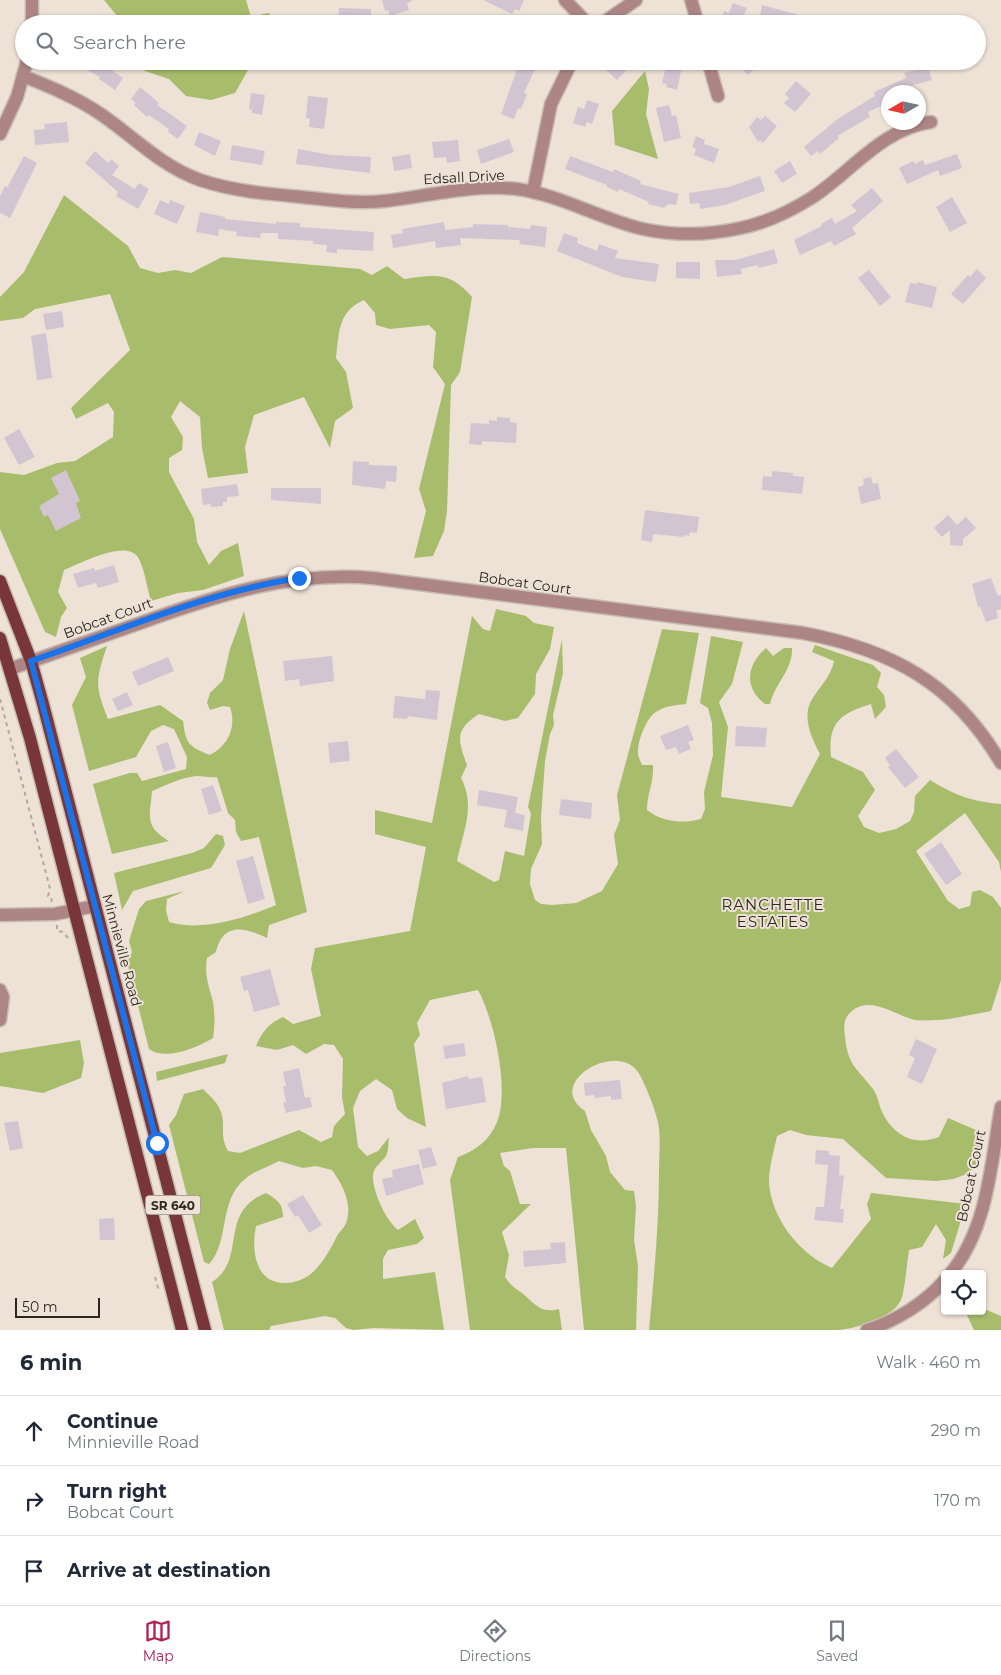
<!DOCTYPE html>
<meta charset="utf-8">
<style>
:root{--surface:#fff;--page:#f6f6f7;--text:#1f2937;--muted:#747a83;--line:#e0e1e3;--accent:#b12050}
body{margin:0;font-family:Montserrat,sans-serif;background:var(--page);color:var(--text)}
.controls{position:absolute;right:15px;bottom:15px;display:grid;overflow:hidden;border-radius:5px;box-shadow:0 1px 4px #0004}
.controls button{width:45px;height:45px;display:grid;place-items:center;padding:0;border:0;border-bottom:1px solid var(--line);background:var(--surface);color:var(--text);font:25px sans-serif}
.compass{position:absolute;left:881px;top:85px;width:45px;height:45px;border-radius:50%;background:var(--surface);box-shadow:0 1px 4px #0004;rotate:261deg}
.scale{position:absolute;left:15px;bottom:12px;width:85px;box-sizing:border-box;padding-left:5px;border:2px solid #2b2722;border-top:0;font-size:14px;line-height:18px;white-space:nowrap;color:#2b2722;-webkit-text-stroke:4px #eee1d6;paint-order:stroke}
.stop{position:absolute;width:15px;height:15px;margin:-11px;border:4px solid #1a73e8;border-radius:50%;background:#fff}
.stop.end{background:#1a73e8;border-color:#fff;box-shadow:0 1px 5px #0008}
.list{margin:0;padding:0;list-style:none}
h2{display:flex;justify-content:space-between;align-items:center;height:65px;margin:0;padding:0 20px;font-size:21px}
h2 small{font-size:16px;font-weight:400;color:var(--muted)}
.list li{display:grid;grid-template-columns:32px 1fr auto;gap:15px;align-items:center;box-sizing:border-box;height:70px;padding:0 20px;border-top:1px solid var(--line)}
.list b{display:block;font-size:19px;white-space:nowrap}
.list p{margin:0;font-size:16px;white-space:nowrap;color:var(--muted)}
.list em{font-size:16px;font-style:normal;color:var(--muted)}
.icon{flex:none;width:28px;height:28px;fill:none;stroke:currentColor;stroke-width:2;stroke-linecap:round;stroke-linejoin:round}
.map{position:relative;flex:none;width:1001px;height:1330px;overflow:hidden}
.search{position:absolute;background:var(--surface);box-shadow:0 1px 4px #0004;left:15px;right:15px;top:15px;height:55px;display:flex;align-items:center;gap:12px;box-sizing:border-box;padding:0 18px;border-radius:28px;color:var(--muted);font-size:19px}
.sheet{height:275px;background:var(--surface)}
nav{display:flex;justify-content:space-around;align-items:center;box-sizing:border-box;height:70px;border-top:1px solid var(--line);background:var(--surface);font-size:14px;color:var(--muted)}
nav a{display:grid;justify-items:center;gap:2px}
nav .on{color:var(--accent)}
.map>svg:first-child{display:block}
.forest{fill:#a7bd6b}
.building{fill:#d2c5d1}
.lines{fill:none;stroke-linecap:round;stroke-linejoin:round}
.minor-casing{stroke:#c7bcb2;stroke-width:15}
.major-casing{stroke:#c7bcb2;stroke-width:15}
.path{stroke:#b3a9a0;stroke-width:2;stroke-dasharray:4 4;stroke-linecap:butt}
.minor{stroke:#ad8585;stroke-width:12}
.major{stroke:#79363a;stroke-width:12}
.route{stroke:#1a73e8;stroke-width:6}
.labels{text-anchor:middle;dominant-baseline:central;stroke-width:4;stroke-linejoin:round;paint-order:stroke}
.shield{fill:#eee1d6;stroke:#665f58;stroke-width:1}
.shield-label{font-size:12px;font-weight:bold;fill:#2b2722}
.street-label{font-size:14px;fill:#2b2722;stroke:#eee1d6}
.neighbourhood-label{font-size:15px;letter-spacing:1px;fill:#2b2722;stroke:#eee1d6}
</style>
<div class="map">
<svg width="1001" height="1330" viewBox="0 0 1001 1330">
<rect width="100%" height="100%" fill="#eee1d6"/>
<g class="forest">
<path d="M104 0H246L251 17 268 13 282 24H116L117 16Z"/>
<path d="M135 61H253L235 93 211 100 186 96 169 79 145 71Z"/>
<path d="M645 71 649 89 646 114 658 159 615 145 612 111Z"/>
<path d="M64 195 128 246 140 268 158 273 175 270 191 273 222 257 360 269 372 275 387 266 404 279C436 275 449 271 472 297L460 372 451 385 447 511 444 531 433 556 414 558 426 511 419 489 445 384 433 367 436 332 429 325 390 329 376 325 375 313 364 300C338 311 339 333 336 358L346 372 353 408 335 421 330 448 304 397 254 415 245 447 248 473 208 478 202 448 200 417 180 401 171 417 183 437 182 450 169 458V472L194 519 197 542 209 565 221 551 238 543 244 576 203 590 178 593 151 601C147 588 145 571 139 559 128 537 80 564 64 570L58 592 67 608 61 617 56 637 45 632 0 529V472L24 475 57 463 75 461 113 437 114 412 108 403 76 419 71 408 130 350 110 294 35 309 23 318 0 321V297L24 272Z"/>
<path d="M496 609 526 616 534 623 554 627 550 649 536 674 535 694 518 718 505 721 479 714C454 730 458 740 467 765L461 778C476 806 463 832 457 861L494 882 499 880 505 851 524 856 531 814 528 807 562 639 563 673 553 715 554 725 550 734 545 761 541 818 542 844 531 869 530 884 535 900 541 904 552 905 576 903 602 891 618 864 614 835 620 820 617 795 662 629 699 633 686 704C675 705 665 706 656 712 646 718 637 742 638 754 638 757 641 762 642 765H653C654 783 647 793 647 810 662 822 682 824 701 819L705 809 704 792 713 755 712 723 708 708 700 703 711 636 743 642 732 684 719 702 728 727 721 797 792 807 820 754C812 739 802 718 811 701 819 687 831 677 834 661L812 652 815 645 873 665 881 673 877 687 884 695 886 707 875 719 871 704C839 714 828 723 831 757L863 772 875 790 858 816 864 827 879 833 896 829 910 821 914 812 915 796 930 780C954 795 973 802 1001 804V872L999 862 965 813 916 851 948 901 959 909 970 906 972 892 980 890 993 897 1001 908V980L991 1011C973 1014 955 1019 938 1020 931 1020 922 1021 915 1020 894 1015 867 992 848 1015 843 1021 844 1030 845 1037 848 1066 857 1068 873 1089 878 1096 879 1106 883 1114 895 1137 915 1146 939 1137L948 1118 983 1133 977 1164 967 1174 953 1179 936 1181 886 1178 843 1139 806 1135 790 1130 777 1136C774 1150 769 1167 769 1182 771 1218 799 1254 832 1268L871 1219 867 1204 871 1193 966 1204 951 1253 943 1259 946 1240 936 1224 922 1247 909 1250C907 1262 905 1290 901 1300 894 1317 857 1328 840 1330H649C654 1277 659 1224 659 1171 659 1155 661 1137 658 1122 655 1109 645 1083 638 1072 617 1040 543 1083 585 1111L591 1130 606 1156 610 1172 625 1190 634 1191 636 1206 634 1240 638 1266 636 1330H584L566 1148H533L500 1153 504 1166 510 1171 520 1204H531L502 1232 509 1255 505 1277C510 1285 515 1288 522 1293 535 1304 541 1314 559 1309L562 1330H470L450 1180 458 1157C475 1151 490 1140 497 1122 510 1090 494 1019 478 990L430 1000 417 1023 420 1035 414 1044 426 1127 407 1118 397 1109 392 1090 376 1079 360 1091 353 1108 358 1147 367 1156 378 1151 389 1137C388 1143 389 1151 386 1156 382 1162 374 1166 373 1175 372 1191 386 1220 398 1230L415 1219 424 1238 417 1244 388 1250 383 1259V1279L435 1272 444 1330 373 1328 353 1330 346 1328 335 1318 325 1316 271 1326 269 1330H224L212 1282C248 1259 217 1212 266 1193 278 1200 283 1204 283 1217L256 1226C251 1250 255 1284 286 1283 293 1283 302 1280 308 1276 321 1267 330 1250 337 1236 340 1231 346 1226 347 1220 352 1202 342 1184 332 1170L316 1166 303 1168 279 1161C268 1167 254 1171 245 1179 218 1201 230 1242 209 1264L204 1262 169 1125 176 1115 184 1094 203 1089C210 1096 218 1103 221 1112 226 1128 219 1134 228 1151L240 1153 299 1130 321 1142 332 1137 334 1126 345 1114 342 1097 343 1059 334 1045 324 1044 306 1054 293 1045 277 1050 256 1046C262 1032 269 1023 283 1017L293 1024 321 1016 311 969 315 948 410 931 426 847 375 834V810L432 823 472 616 483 629 490 631Z"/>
<path d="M244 611 307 912 269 925 267 938C244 927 223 922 216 952L207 958C204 975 209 986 213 1002 215 1014 215 1026 213 1038 196 1048 166 1061 149 1049L127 962 132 952 129 941 139 909 146 901 185 891 167 899 166 910 169 922C202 932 245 918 276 905L259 837 241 841 236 832 235 820 228 813 217 777C210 778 204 776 197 776 182 777 166 785 152 791 150 817 144 826 169 841L112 854 93 784 130 773H137L142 781 186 769 187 757 174 729 163 725 151 731 136 757 89 771 72 705 86 677 80 658 107 646C95 682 95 685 108 719L160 705 183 721C186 744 188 746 210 755 228 746 237 727 230 707L223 706 210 710 207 703 210 693 223 680 230 649Z"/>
<path d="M766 648 773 656 784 648H792C793 670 775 683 770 704H765C743 687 747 665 766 648Z"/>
<path d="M216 834 223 836 225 845 211 868 133 891 122 910 114 873 192 853 204 848Z"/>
<path d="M80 1040 84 1063 81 1078 43 1093 0 1086V1053Z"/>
<path d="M228 1054 225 1063 157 1081 156 1072Z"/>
<path d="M982 1308 1001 1316V1330H974L965 1311H982Z"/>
</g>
<g class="building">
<path d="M382 0H411L412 1 407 3 409 10 390 16 388 10 385 11Z"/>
<path d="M483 0H524L519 11 515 9 512 14Z"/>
<path d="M733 3 747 8 740 24H719L724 11 729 13Z"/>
<path d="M762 5 817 20V24L759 22Z"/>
<path d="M339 8 371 9V23H338Z"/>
<path d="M70 61H99L123 78 115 90 99 79 100 77Z"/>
<path d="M520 61H534L531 67 535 69 524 93 527 94 521 109 518 108 514 119 501 114Z"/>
<path d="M615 61H635L617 80 606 70Z"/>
<path d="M736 61H764L748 75Z"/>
<path d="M667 63 682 67 677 90 666 87 667 84 662 83Z"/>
<path d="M928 67 932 80 888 92V103L868 112 870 117 837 136 839 138 820 154 818 151 811 156 804 147 839 118 875 96 874 92 906 78 904 73Z"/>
<path d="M796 81 811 94 795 112 784 103 789 98 785 94Z"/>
<path d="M140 87 159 103 157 105 187 126 178 139 168 132 169 129 149 115 147 117 134 105 136 103 131 99Z"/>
<path d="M251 93 265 95 262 115 252 113V110L249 109Z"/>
<path d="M308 96 328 98 324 129 309 127 310 119 306 118Z"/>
<path d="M587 100 599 104 592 124 587 122 585 127 573 123 578 107 584 109Z"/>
<path d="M669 105 672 116 676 115 681 138 664 142 656 108Z"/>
<path d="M765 116 777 126 763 143 760 140 758 142 749 127 757 117 761 120Z"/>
<path d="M67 122 69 142 35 145 34 130 45 129 44 124Z"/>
<path d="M199 132 221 141 215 156 194 145Z"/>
<path d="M696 136 705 140 704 144 719 149 714 163 694 155 696 149 692 147Z"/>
<path d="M509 139 514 152 481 164 477 150Z"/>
<path d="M458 140 460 161 447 163 446 157 434 158 432 142Z"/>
<path d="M232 145 265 151 262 165 230 160Z"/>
<path d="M298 149 331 155 371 157 370 173 296 164Z"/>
<path d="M95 151 108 163 111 159 119 166 112 175 135 189 139 183 149 189 138 209 116 196 118 192 85 163Z"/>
<path d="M410 154 412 168 394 171 392 157Z"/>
<path d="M957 154 962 168 940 176 938 170 907 184 899 168 913 161 915 164 923 160 925 165Z"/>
<path d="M24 156 37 163 10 218 0 213V196L5 186 7 188Z"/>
<path d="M570 156 613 172 614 169 641 181 640 184 679 194 676 205 668 204 664 208 648 204 649 202 619 189 618 192 607 187V185L565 169Z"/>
<path d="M790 161 797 174 782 183 774 171Z"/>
<path d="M760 176 765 191 725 205 700 209 699 203 690 204 689 193 729 187Z"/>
<path d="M872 188 883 201 852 228 856 234 834 246 831 241 800 255 794 240 822 226 821 224 832 218 835 224 857 211 851 205Z"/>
<path d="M952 197 967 223 950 232 936 207Z"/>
<path d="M160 200 169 204 170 200 185 206 177 224 154 214Z"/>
<path d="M200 212 225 217V219L276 224V222L300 223V227L374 232 373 251 337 249V253L326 252 327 245 313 244V241L278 239V233H261L260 238 236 236 237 232 219 229 218 236 196 232Z"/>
<path d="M444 222 445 230 473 227V224L508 225V227L530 229 531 225 547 227 545 247 519 244 520 240 460 238 461 245 436 248 435 241 393 248 391 235 403 233 402 229Z"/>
<path d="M564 233 578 238 577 243 597 251 599 244 618 251 615 258 659 264 656 282 622 277 557 251Z"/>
<path d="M774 249 778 263 758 268V265L741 269 742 274 717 277 715 260H735Z"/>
<path d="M676 262H700V279L676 278Z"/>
<path d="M977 269 986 278 963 304 951 294 968 275 970 277Z"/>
<path d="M869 270 891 297 880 306 858 278Z"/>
<path d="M917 282 937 287 932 308 905 302 910 283 917 284Z"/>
<path d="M62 311 64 327 46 330 43 314Z"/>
<path d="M46 333 52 378 37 380 31 336Z"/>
<path d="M497 417 510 418V422L517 423 516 443 482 441V445L469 444 471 423 489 424V420L497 421Z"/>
<path d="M19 429 35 457 19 465 4 438Z"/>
<path d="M353 461 369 462V465L397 466 396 482 386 481 385 489 352 485Z"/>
<path d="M66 470 80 501 76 503 81 518 56 531 48 515 44 517 39 506 59 494 51 478Z"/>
<path d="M772 471 793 473V476L804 477 802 494 762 490 763 476 772 477Z"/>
<path d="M871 477 873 484 878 483 881 499 861 504 858 487 864 485 863 479Z"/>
<path d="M237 484 239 496 227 497V502H223V506L211 507 210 504 203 505 201 489Z"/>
<path d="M271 488H321V504L271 500Z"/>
<path d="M645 510 699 517 697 533 690 532 689 536 684 535V537L653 534 652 542 641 540Z"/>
<path d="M948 515 957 525 966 517 976 528 963 539V546L950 545V530L942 537 934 528Z"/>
<path d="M114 565 119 582 98 588 96 583 78 588 73 574 94 568 95 571Z"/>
<path d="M991 578 998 596 1001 595V609L996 611 998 618 986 622 980 606 978 607 972 584Z"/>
<path d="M332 656 334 681 300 686 299 679 285 681 283 661Z"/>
<path d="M168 657 174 671 138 686 132 672Z"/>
<path d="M426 690 440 691 437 720 408 716 407 719 393 718 395 696 425 699Z"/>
<path d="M127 692 133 705 118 711 112 699Z"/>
<path d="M688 725 694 740 688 742 691 749 679 754 676 747 666 750 660 736Z"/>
<path d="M736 726 767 728 765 747 735 746Z"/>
<path d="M348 741 350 761 330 763 328 743Z"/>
<path d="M168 742 176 768 164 772 156 746Z"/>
<path d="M896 749 919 777 905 788 888 767 890 765 885 758Z"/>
<path d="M213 785 222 811 209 815 201 789Z"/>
<path d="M479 790 518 797 515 813 525 815 523 831 504 827 507 810 477 805Z"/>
<path d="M561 799 592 803 591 819 559 815Z"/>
<path d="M941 842 962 874 946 885 924 854Z"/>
<path d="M253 856 265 899 248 904 236 861Z"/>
<path d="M270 969 280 1005 254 1012 248 990 244 991 240 977Z"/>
<path d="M916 1039 937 1049 922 1084 907 1077 915 1058 909 1055Z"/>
<path d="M464 1043 466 1056 445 1059 443 1046Z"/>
<path d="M299 1068 305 1098 310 1097 312 1107 286 1113 283 1103 286 1102 283 1086H286L283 1072Z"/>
<path d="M468 1076 469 1079 482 1077 486 1102 446 1109 442 1083Z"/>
<path d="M620 1080 622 1099 611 1100V1096L595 1098 594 1095 585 1096 584 1083Z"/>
<path d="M18 1121 23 1148 10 1151 4 1123Z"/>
<path d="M431 1147 437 1165 423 1169 418 1150Z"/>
<path d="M816 1150 829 1151V1155L840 1156 839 1175 844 1176 840 1209H844L843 1223 814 1220 816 1207H824L828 1165 815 1164Z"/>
<path d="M419 1164 424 1184 386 1196 382 1179 393 1177 392 1170Z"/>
<path d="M303 1195 322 1225 309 1233 298 1215 295 1217 287 1204Z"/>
<path d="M114 1218 115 1240H100L99 1219Z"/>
<path d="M565 1242 566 1263 524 1267 523 1251 551 1249 550 1243Z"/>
</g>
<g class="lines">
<g class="minor-casing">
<g id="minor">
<path d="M565 0 588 24"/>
<path d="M691 0 698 24"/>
<path d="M32 24V0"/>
<path d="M601 24 636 0"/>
<path d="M708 61 718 96"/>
<path d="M23 76C51 87 77 98 102 115 135 138 161 166 200 180 233 191 267 194 302 197 329 200 357 204 385 201 429 196 472 184 517 189 561 195 600 219 643 229 675 236 709 235 741 228 765 223 791 211 813 197 852 171 882 129 931 122"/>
<path d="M0 134 17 97 27 61"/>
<path d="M533 192 551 104 572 61"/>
<path d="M10 669C54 653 98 638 143 622 218 595 291 571 372 578L803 633C892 650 954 683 1001 763"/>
<path d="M0 915 55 914 95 906"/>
<path d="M0 990 3 997 0 1020"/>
<path d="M950 1274C988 1229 991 1163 1001 1107"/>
<path d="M867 1330C896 1321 925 1303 945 1280"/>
</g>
</g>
<g class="major-casing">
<g id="major">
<path d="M0 581 31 661 43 704 205 1330"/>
<path d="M0 638 30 738 182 1330"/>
</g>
</g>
<g class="path">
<path d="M0 699 47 877 50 889 48 896 51 897 52 903"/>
<path d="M57 925V931L63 932 68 938"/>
<path d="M155 1277 159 1291"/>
</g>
<use href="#minor" class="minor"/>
<use href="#major" class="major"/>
</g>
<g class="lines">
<path class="route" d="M157 1143 31 661C119 631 207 592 299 578"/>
</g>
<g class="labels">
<rect class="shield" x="145.5" y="1195.5" width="55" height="19" rx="4"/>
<g class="shield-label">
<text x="173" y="1205">SR 640</text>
</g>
<g class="street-label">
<text transform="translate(464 177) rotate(-3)">Edsall Drive</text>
<text transform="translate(525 583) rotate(8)">Bobcat Court</text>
<text transform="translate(108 618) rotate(-20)">Bobcat Court</text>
<text transform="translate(122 950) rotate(75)">Minnieville Road</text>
<text transform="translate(971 1176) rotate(-78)">Bobcat Court</text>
</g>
<g class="neighbourhood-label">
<text x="773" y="904">RANCHETTE<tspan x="773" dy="17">ESTATES</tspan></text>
</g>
</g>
</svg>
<div class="controls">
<button><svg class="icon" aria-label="locate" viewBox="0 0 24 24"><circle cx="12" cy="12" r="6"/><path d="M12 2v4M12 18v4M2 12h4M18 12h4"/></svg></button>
</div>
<svg class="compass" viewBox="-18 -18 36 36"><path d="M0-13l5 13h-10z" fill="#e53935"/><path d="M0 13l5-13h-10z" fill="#747a83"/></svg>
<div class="scale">50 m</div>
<div class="stop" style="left:157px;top:1143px"></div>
<div class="stop end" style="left:299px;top:578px"></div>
<div class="search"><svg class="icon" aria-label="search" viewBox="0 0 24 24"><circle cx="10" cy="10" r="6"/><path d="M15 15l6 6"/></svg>Search here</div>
</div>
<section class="sheet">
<h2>6 min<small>Walk · 460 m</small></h2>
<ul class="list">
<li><svg class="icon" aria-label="ahead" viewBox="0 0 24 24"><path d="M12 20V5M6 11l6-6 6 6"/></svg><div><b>Continue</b><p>Minnieville Road</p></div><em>290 m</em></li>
<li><svg class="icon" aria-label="right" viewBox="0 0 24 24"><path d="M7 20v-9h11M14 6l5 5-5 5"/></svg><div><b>Turn right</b><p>Bobcat Court</p></div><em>170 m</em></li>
<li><svg class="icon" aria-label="arrive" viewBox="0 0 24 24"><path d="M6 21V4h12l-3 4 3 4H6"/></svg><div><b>Arrive at destination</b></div></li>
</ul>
</section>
<nav>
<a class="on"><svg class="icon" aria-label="map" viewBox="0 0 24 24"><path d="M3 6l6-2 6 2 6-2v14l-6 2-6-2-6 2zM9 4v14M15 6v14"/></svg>Map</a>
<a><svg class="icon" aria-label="directions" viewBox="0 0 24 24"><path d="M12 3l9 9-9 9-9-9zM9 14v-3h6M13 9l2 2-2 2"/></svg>Directions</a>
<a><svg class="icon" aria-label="saved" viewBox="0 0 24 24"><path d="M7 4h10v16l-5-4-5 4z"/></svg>Saved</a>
</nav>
